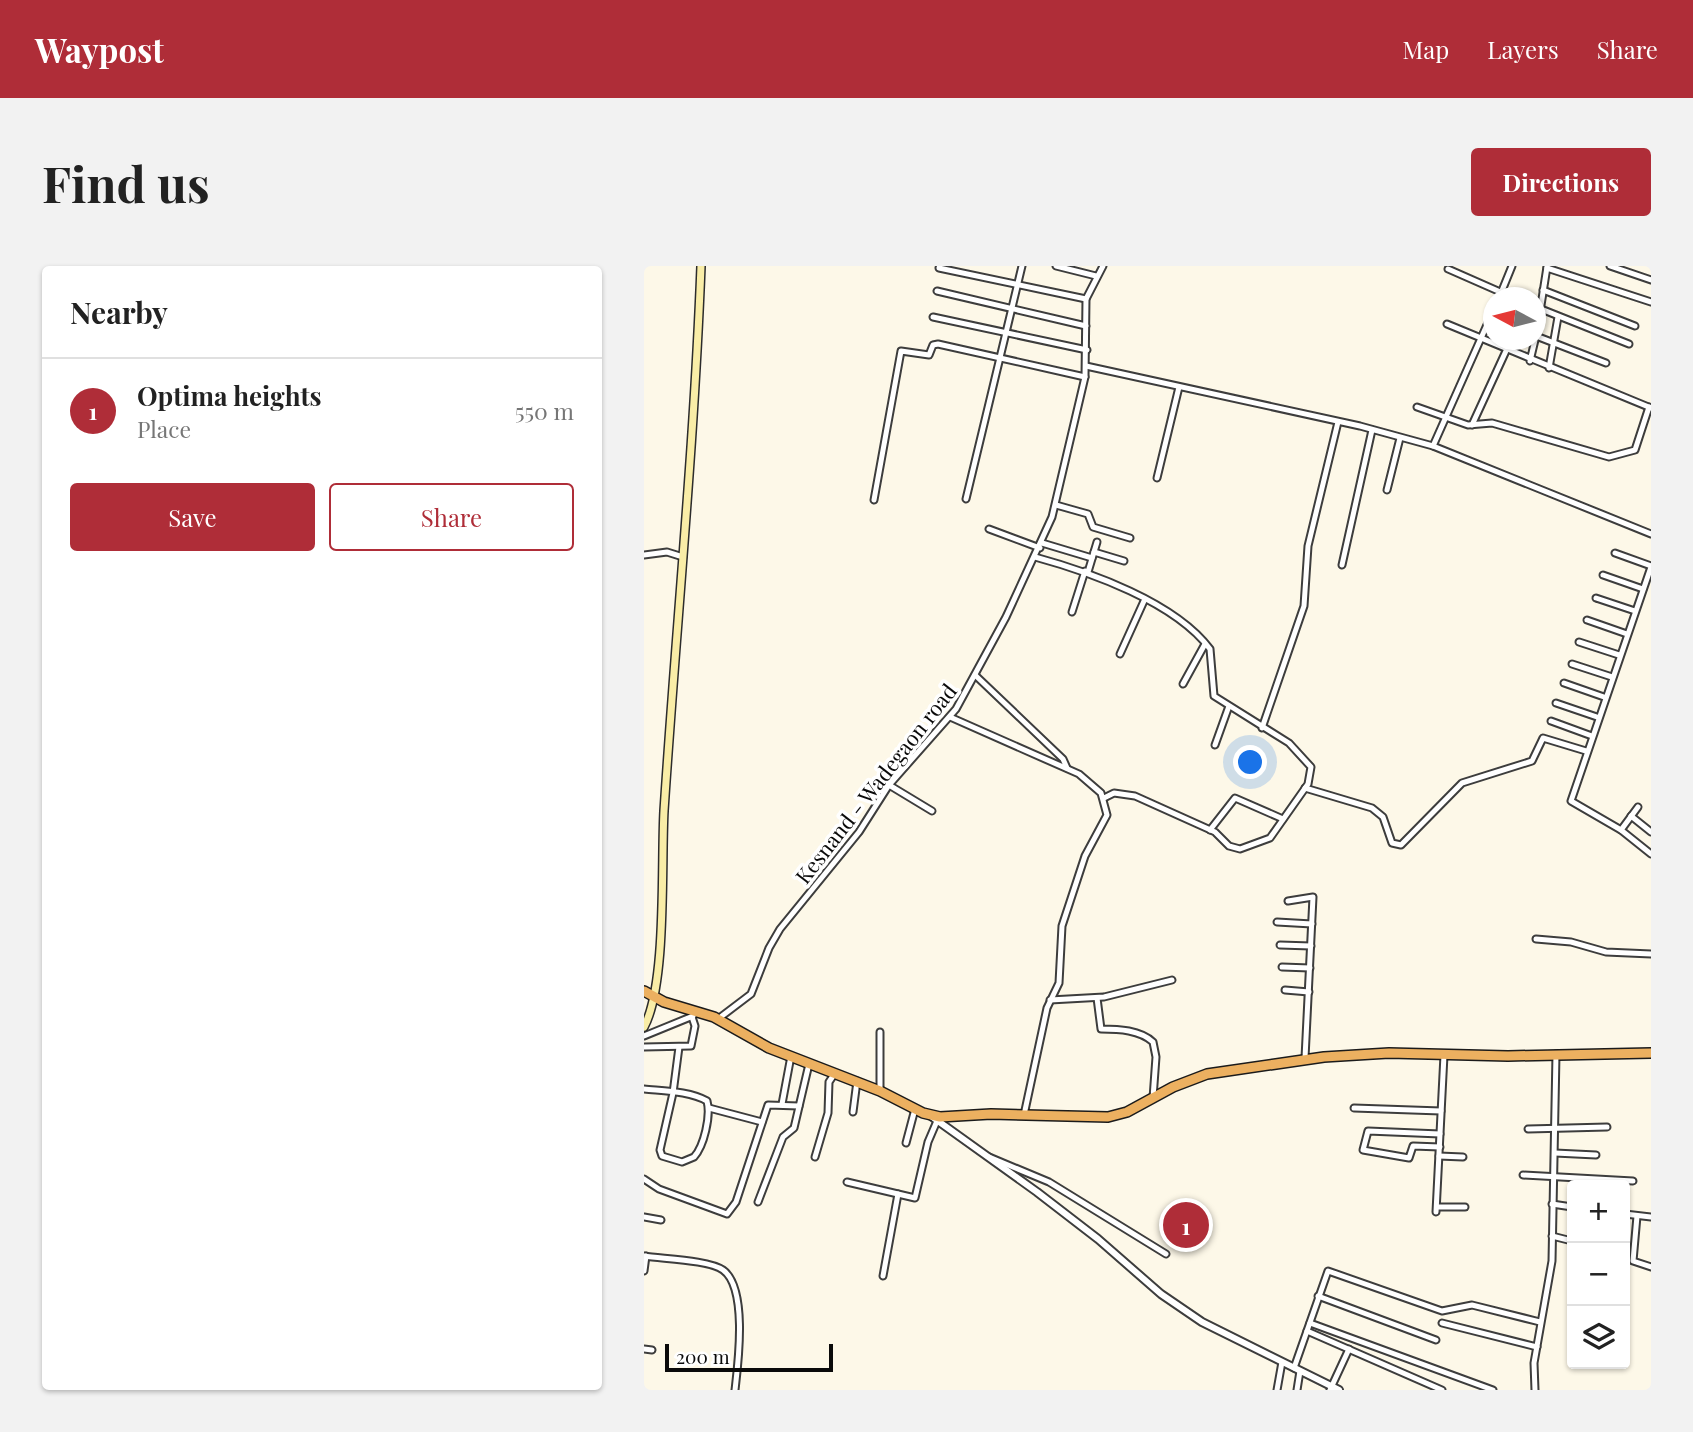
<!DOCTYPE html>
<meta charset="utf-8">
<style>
:root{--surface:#fff;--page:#f2f2f2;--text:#222;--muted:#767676;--line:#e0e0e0;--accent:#af2d38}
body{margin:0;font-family:"Playfair Display",serif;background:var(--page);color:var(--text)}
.controls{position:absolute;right:21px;bottom:21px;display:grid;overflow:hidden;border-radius:7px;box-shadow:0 2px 5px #0004}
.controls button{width:63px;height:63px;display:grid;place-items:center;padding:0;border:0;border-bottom:2px solid var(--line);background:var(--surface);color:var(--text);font:35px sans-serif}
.compass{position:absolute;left:839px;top:21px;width:63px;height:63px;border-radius:50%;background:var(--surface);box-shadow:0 2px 5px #0004;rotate:277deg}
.scale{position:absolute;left:21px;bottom:18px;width:168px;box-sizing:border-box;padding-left:7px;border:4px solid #0a0a0a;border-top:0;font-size:19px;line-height:24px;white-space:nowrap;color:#0a0a0a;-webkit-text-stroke:5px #fff;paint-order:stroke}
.you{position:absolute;left:607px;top:497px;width:24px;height:24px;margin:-18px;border:5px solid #fff;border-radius:50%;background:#1a73e8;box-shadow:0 0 0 10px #1a73e833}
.badge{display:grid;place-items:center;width:46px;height:46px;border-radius:50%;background:var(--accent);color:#fff;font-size:23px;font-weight:700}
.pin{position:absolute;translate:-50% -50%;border:4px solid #fff;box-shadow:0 2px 7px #0006}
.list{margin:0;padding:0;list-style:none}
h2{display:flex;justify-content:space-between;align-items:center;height:91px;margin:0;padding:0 28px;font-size:30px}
h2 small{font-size:23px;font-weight:400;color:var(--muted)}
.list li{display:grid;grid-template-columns:46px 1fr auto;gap:21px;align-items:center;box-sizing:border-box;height:105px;padding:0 28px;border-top:2px solid var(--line)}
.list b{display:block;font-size:26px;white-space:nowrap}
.list p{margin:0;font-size:23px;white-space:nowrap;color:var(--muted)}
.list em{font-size:23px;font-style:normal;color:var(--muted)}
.actions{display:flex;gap:14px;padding:21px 28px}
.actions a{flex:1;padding:16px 0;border:2px solid var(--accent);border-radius:7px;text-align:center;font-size:24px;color:var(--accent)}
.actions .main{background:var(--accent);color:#fff}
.icon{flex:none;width:38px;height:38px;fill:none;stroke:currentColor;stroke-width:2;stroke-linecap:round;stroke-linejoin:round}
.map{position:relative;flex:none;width:1007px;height:1124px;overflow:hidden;border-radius:7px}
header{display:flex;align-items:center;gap:42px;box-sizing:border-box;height:98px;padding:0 35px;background:var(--accent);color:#fff}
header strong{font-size:33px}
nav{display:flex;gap:38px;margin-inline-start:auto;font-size:24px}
.intro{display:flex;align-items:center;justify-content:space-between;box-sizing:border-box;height:168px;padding:0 42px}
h1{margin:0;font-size:49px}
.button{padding:18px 32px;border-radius:7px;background:var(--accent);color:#fff;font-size:24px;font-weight:700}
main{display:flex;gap:42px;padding:0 42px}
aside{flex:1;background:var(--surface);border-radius:7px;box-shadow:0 2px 5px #0004}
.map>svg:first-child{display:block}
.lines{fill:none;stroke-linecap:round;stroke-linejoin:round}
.minor-casing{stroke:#3d3d3d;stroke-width:9}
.tertiary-casing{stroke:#3d3d3d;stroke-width:10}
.secondary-casing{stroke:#2c2c2c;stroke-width:10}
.trunk-casing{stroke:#1b1b1b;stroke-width:12}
.minor{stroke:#fff;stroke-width:5}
.tertiary{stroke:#fff;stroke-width:6}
.secondary{stroke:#f9eda7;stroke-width:7}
.trunk{stroke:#ecb060;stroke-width:9}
.labels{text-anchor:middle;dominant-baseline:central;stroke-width:7;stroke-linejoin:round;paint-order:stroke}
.street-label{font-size:21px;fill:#0a0a0a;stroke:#fff}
</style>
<header>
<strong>Waypost</strong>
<nav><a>Map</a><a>Layers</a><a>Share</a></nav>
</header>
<div class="intro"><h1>Find us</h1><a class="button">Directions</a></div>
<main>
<aside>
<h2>Nearby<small></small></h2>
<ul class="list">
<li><span class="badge">1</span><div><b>Optima heights</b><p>Place</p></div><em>550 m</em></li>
</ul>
<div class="actions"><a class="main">Save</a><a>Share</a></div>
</aside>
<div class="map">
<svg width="1007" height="1124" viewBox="0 0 1007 1124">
<rect width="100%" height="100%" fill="#fdf8e8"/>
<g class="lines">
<g class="minor-casing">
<g id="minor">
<path d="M412 0 452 10"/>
<path d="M966 0 1007 14"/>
<path d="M295 2 442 33"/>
<path d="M903 2 1007 36"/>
<path d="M804 3 870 32"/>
<path d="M899 24 991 60"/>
<path d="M293 25 442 60"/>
<path d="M855 32 868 0"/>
<path d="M892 41 985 78"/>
<path d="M289 51 443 84"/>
<path d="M803 58 1007 142"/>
<path d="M892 70 962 97"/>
<path d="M892 71 903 1"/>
<path d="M886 95 891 74"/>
<path d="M442 100 716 160 789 180 1007 268"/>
<path d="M905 102 914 51"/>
<path d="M773 141 824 159 848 157 965 191 991 184 1005 141"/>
<path d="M828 159 862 85"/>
<path d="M789 180 850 43"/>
<path d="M513 212 535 121"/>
<path d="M743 224 756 172"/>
<path d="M322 233 378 0"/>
<path d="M230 234 257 85 285 89 289 79 294 78 441 111"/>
<path d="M412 239 444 248 449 261 486 272"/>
<path d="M345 263 396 282"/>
<path d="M398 277 448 292"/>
<path d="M450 286 480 295"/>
<path d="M971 287 1007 300"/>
<path d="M0 289 23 286 39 291"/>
<path d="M391 291C446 306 531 336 566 383L570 430 645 477 667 501 664 518 626 572 596 583 585 580 571 566 491 530 470 527 460 532"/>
<path d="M698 299 728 164"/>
<path d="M1007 301 927 535 977 564 1007 588"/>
<path d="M444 306 453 276"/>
<path d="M959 309 999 323"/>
<path d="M952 332 991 345"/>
<path d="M428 346 441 305"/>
<path d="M943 354 983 368"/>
<path d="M935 376 975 389"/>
<path d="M476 388 500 335"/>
<path d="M928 398 968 411"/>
<path d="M331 409 419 493 423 502"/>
<path d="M920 417 960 431"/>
<path d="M539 418 561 378"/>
<path d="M912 437 953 451"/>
<path d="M306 451 435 508 457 527 463 549 441 590 418 660 415 717 403 742 380 849"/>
<path d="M907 455 948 470"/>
<path d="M618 462 660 340 664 280 694 156"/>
<path d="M571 479 585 440"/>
<path d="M245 519 288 545"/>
<path d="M661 522 728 542 739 551 748 577 757 579 818 517 888 495 899 472 942 485"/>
<path d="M987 550 1007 566"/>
<path d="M566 564 591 532 639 553"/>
<path d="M977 564 994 541"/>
<path d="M644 635 669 631 661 792"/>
<path d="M633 656 668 658"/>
<path d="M892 673 927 676 962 686 1007 688"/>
<path d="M636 679 667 680"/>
<path d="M638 701 666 702"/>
<path d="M641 724 665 726"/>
<path d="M453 732 457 763C475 763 496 764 509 776L512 791 509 832"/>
<path d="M406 734 460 731 528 714"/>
<path d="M74 753 107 728 125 682 136 663 215 566 245 519 312 443 362 351 408 251 441 111 442 33 459 0"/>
<path d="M236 766V825"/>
<path d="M0 770 49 750"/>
<path d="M0 781 47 780 51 760 48 751"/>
<path d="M0 823C20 825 46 825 63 835 67 850 60 880 50 891L38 896 18 890 16 884 29 827 35 781"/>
<path d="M138 838 147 790"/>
<path d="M65 842 118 856"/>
<path d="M710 842 797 845"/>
<path d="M209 846 213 815"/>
<path d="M884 863 963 861"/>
<path d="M262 877 271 843"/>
<path d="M796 881 769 880 765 892 719 884 724 865 796 868"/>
<path d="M911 887 952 889"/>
<path d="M795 890 819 891"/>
<path d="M171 891 184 847 185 816 191 807"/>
<path d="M345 891 405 916 522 988"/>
<path d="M879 909 989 915"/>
<path d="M0 913 15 923 83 948 92 936 124 839 155 840"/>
<path d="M203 916 271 932 284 876 293 855"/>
<path d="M114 936 139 871 150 862 165 798"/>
<path d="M908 938 928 941"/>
<path d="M793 941H821"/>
<path d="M792 946 800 789"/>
<path d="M981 948 1007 951"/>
<path d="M993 950 989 995 1007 1001"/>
<path d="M0 951 17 954"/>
<path d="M908 970 928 975"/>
<path d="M0 990C19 993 65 994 79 1004 104 1022 94 1098 91 1124"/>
<path d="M0 1005 2 990"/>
<path d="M239 1010 254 928"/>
<path d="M674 1030 792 1074"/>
<path d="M666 1057 849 1124"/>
<path d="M798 1057 893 1081"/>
<path d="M663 1065 798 1124"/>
<path d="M0 1083 8 1084"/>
<path d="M650 1102 684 1005 798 1045 828 1039 896 1056"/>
<path d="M633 1124 638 1096"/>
<path d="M653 1124 656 1105"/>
<path d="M686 1124 705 1083"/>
<path d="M891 1124 890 1097 908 995 912 788"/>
</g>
</g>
<g class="tertiary-casing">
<path id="tertiary" d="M287 850 393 926 454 973 517 1028 558 1056 695 1124"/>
</g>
<g class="secondary-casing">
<path id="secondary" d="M0 761C23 718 17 598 20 545 32 363 50 182 57 0"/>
</g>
<g class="trunk-casing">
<path id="trunk" d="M0 725 20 736 70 751 125 782 236 825 279 847 296 851 347 848 464 851 483 846 529 821 563 808 680 791 745 787 864 790 1007 787"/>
</g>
<use href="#minor" class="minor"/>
<use href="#tertiary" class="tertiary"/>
<use href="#secondary" class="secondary"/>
<use href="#trunk" class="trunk"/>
</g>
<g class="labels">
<g class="street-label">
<text transform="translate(231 517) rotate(-52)">Kesnand - Wadegaon road</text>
</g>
</g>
</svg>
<div class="controls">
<button>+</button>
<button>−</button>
<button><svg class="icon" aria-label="layers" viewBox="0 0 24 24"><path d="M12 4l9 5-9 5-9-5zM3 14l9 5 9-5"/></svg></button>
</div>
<svg class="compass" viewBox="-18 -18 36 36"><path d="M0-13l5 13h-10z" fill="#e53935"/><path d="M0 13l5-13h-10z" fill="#767676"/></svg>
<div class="scale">200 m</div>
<div class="you"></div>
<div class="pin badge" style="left:542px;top:959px">1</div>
</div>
</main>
